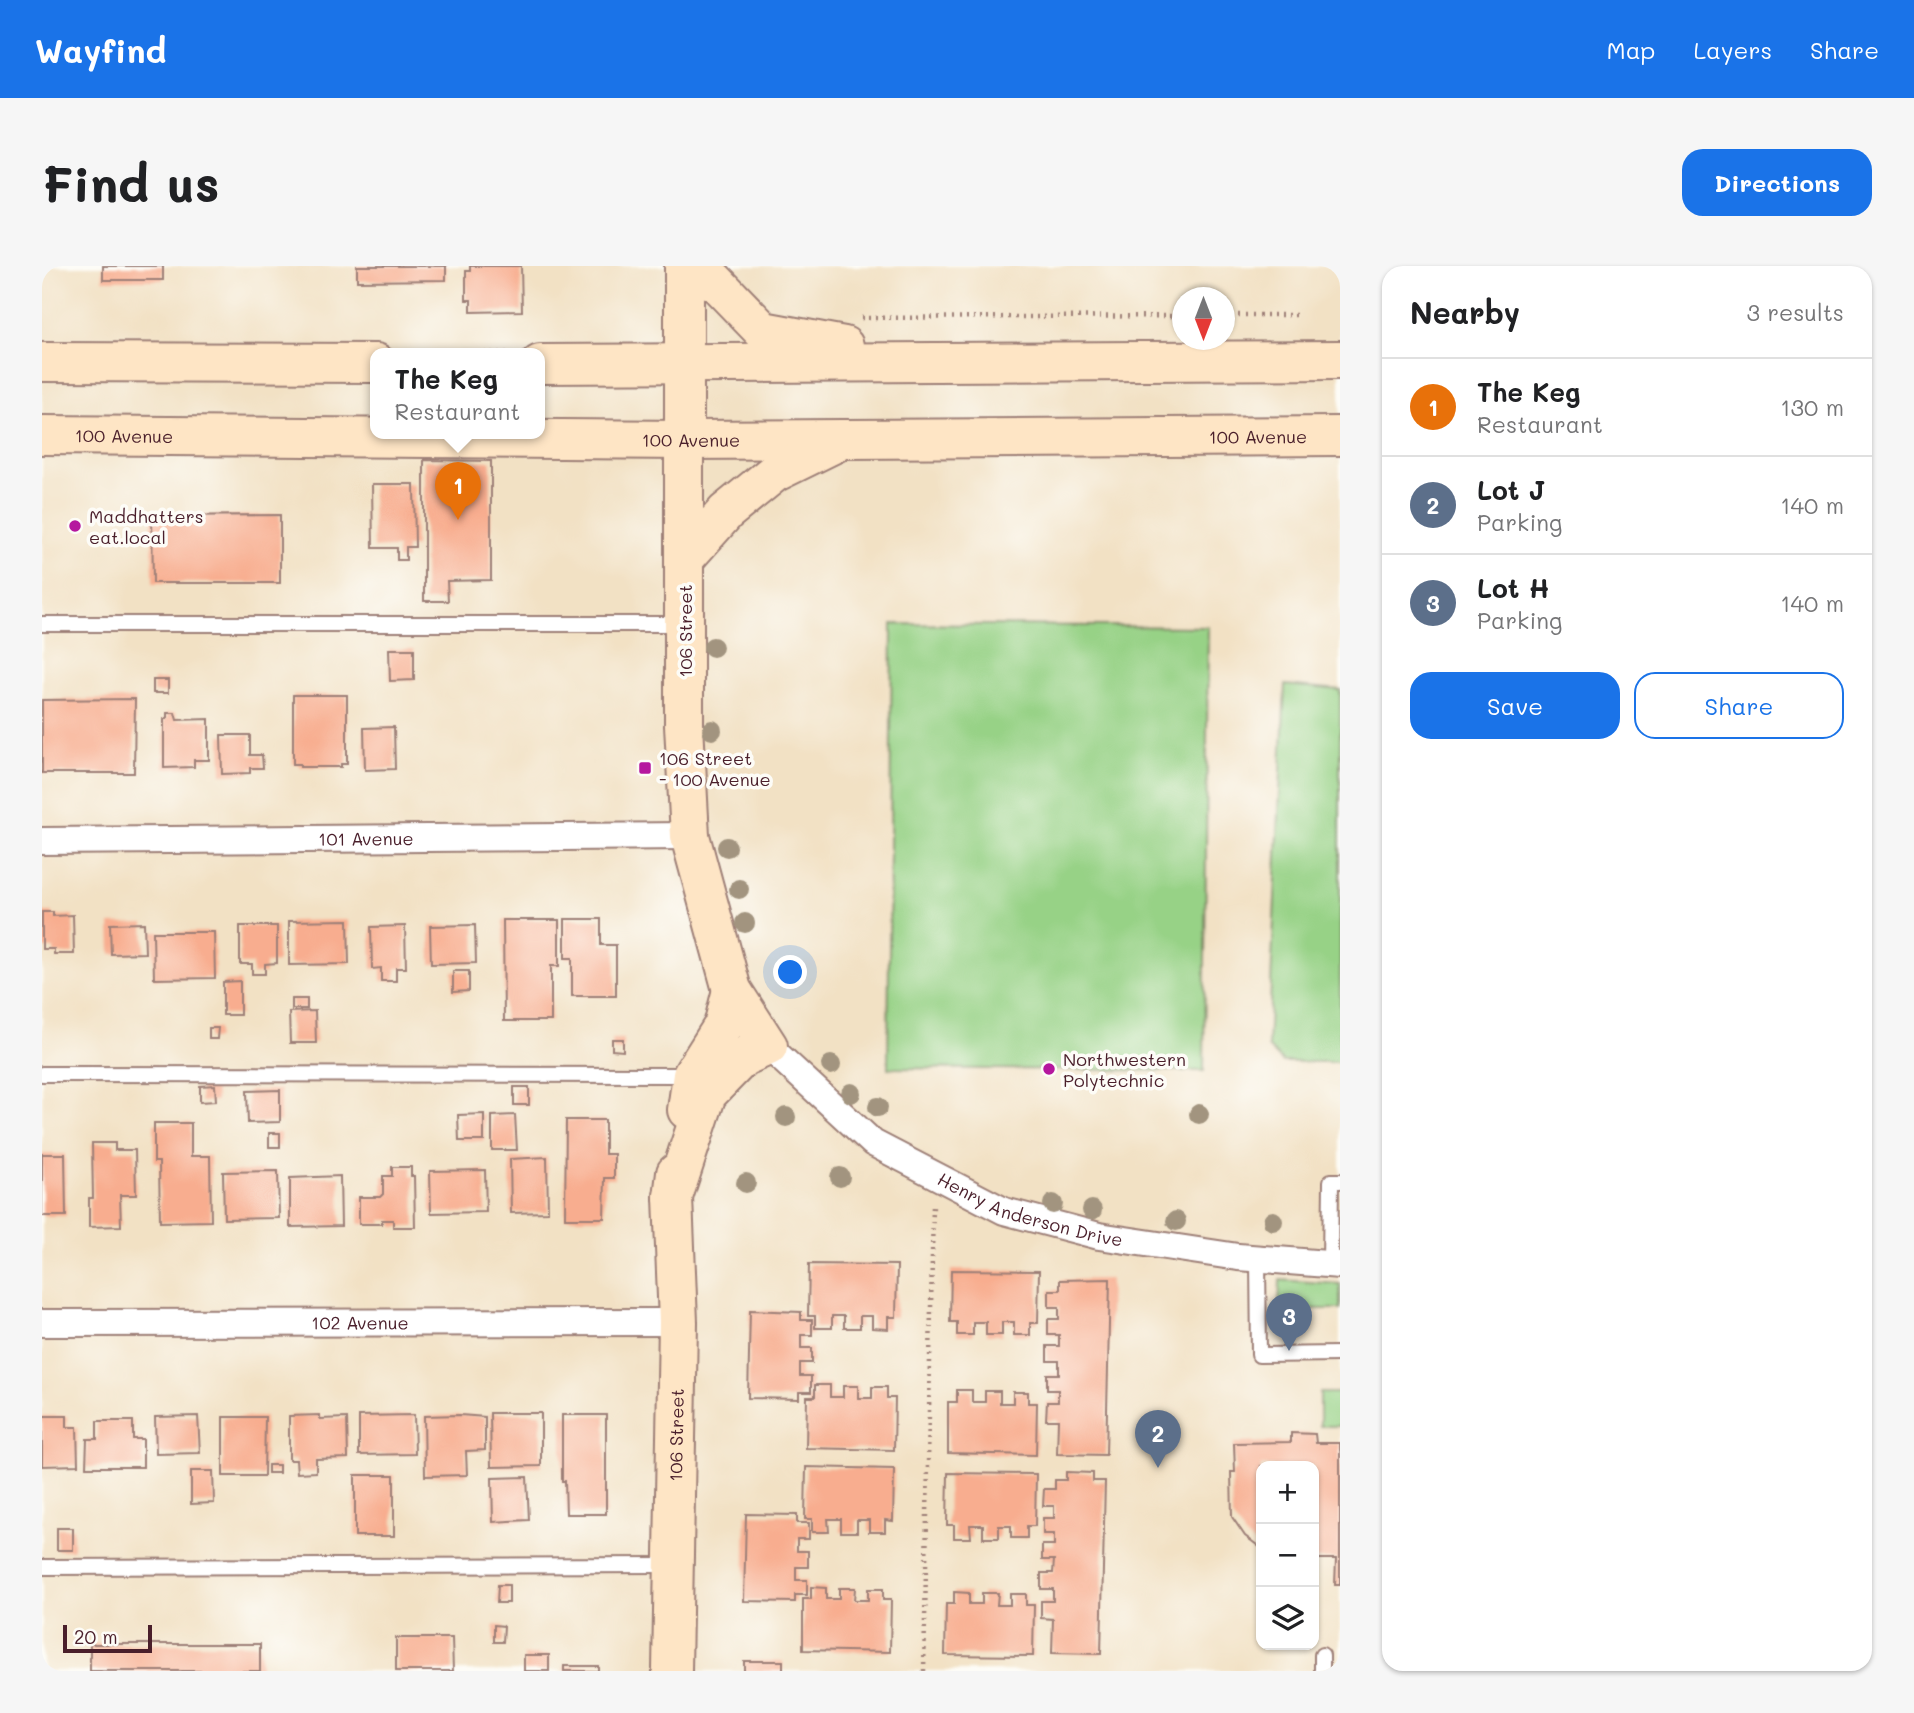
<!DOCTYPE html>
<meta charset="utf-8">
<style>
:root{--surface:#fff;--page:#f6f6f6;--text:#202124;--muted:#757577;--line:#e0e0e0;--accent:#1a73e8}
body{margin:0;font-family:Mali,sans-serif;background:var(--page);color:var(--text)}
.controls{position:absolute;right:21px;bottom:21px;display:grid;overflow:hidden;border-radius:14px;box-shadow:0 2px 5px #0004}
.controls button{width:63px;height:63px;display:grid;place-items:center;padding:0;border:0;border-bottom:2px solid var(--line);background:var(--surface);color:var(--text);font:35px sans-serif}
.compass{position:absolute;left:1130px;top:21px;width:63px;height:63px;border-radius:50%;background:var(--surface);box-shadow:0 2px 5px #0004;rotate:180deg}
.scale{position:absolute;left:21px;bottom:18px;width:89px;box-sizing:border-box;padding-left:7px;border:4px solid #4a1f2b;border-top:0;font-size:19px;line-height:24px;white-space:nowrap;color:#4a1f2b;-webkit-text-stroke:5px #fdfcf7;paint-order:stroke}
.you{position:absolute;left:749px;top:707px;width:24px;height:24px;margin:-18px;border:5px solid #fff;border-radius:50%;background:#1a73e8;box-shadow:0 0 0 10px #1a73e833}
.badge{display:grid;place-items:center;width:46px;height:46px;border-radius:50%;background:var(--accent);color:#fff;font-size:23px;font-weight:700}
.pin{position:absolute;translate:-50% -58px;filter:drop-shadow(0 2px 4px #0008)}
.pin::after{content:'';position:absolute;top:37px;width:24px;height:21px;background:inherit;clip-path:polygon(0 0,100% 0,50% 100%)}
.popup{position:absolute;left:328px;top:82px;width:175px;height:91px;box-sizing:border-box;display:grid;place-content:center;border-radius:14px;background:var(--surface);filter:drop-shadow(0 2px 5px #0005);font-size:23px;white-space:nowrap;color:var(--muted)}
.popup b{font-size:26px;color:var(--text)}
.popup::after{content:'';position:absolute;left:50%;top:100%;margin-left:-14px;border:14px solid transparent;border-top-color:var(--surface)}
.list{margin:0;padding:0;list-style:none}
h2{display:flex;justify-content:space-between;align-items:center;height:91px;margin:0;padding:0 28px;font-size:30px}
h2 small{font-size:23px;font-weight:400;color:var(--muted)}
.list li{display:grid;grid-template-columns:46px 1fr auto;gap:21px;align-items:center;box-sizing:border-box;height:98px;padding:0 28px;border-top:2px solid var(--line)}
.list b{display:block;font-size:26px;white-space:nowrap}
.list p{margin:0;font-size:23px;white-space:nowrap;color:var(--muted)}
.list em{font-size:23px;font-style:normal;color:var(--muted)}
.actions{display:flex;gap:14px;padding:21px 28px}
.actions a{flex:1;padding:16px 0;border:2px solid var(--accent);border-radius:21px;text-align:center;font-size:24px;color:var(--accent)}
.actions .main{background:var(--accent);color:#fff}
.icon{flex:none;width:38px;height:38px;fill:none;stroke:currentColor;stroke-width:2;stroke-linecap:round;stroke-linejoin:round}
.map{position:relative;flex:none;width:1298px;height:1405px;overflow:hidden;border-radius:21px}
header{display:flex;align-items:center;gap:42px;box-sizing:border-box;height:98px;padding:0 35px;background:var(--accent);color:#fff}
header strong{font-size:33px}
nav{display:flex;gap:38px;margin-inline-start:auto;font-size:24px}
.intro{display:flex;align-items:center;justify-content:space-between;box-sizing:border-box;height:168px;padding:0 42px}
h1{margin:0;font-size:49px}
.button{padding:18px 32px;border-radius:21px;background:var(--accent);color:#fff;font-size:24px;font-weight:700}
main{display:flex;gap:42px;padding:0 42px}
aside{flex:1;background:var(--surface);border-radius:21px;box-shadow:0 2px 5px #0004}
.map>svg:first-child{display:block}
.green{fill:#97d286;stroke:#707858;stroke-width:2}
.building{fill:#f8ad8f}
.lines{fill:none;stroke-linecap:round;stroke-linejoin:round}
.lane-casing{stroke:#9e8078;stroke-width:18}
.street-casing{stroke:#9e8078;stroke-width:30}
.secondary-casing{stroke:#9e8078;stroke-width:42}
.path{stroke:#9e8078;stroke-width:4.5;stroke-dasharray:2 5;stroke-linecap:butt}
.lane{stroke:#fff;stroke-width:14}
.street{stroke:#fff;stroke-width:26}
.secondary{stroke:#fee5c5;stroke-width:38}
.tree{fill:#a2947f}
.poi-dot{fill:#b5179e;stroke:#fdfcf7;stroke-width:2.5}
.labels{text-anchor:middle;dominant-baseline:central;stroke-width:7;stroke-linejoin:round;paint-order:stroke}
.street-label{font-size:18px;fill:#4a1f2b;stroke:#fdfcf7}
.poi-label{font-size:18px;fill:#4a1f2b;stroke:#fdfcf7;text-anchor:start}
</style>
<header>
<strong>Wayfind</strong>
<nav><a>Map</a><a>Layers</a><a>Share</a></nav>
</header>
<div class="intro"><h1>Find us</h1><a class="button">Directions</a></div>
<main>
<div class="map">
<svg width="1298" height="1405" viewBox="0 0 1298 1405">
<rect width="100%" height="100%" fill="#fdfcf7"/>
<filter id="ink" filterUnits="userSpaceOnUse"><feTurbulence type="fractalNoise" baseFrequency=".0143" numOctaves="2"/><feDisplacementMap in="SourceGraphic" scale="14" xChannelSelector="R" yChannelSelector="G"/><feConvolveMatrix kernelMatrix="1 2 1 2 8 2 1 2 1" color-interpolation-filters="sRGB"/></filter>
<filter id="wash" filterUnits="userSpaceOnUse"><feTurbulence type="fractalNoise" baseFrequency=".00686" numOctaves="4" result="noise"/><feDisplacementMap in="SourceGraphic" scale="28" xChannelSelector="R" yChannelSelector="G"/><feGaussianBlur stdDeviation="1.57" result="paint"/><feColorMatrix in="noise" values="0 0 0 0 0 0 0 0 0 0 0 0 0 0 0 0 0 1.4 0 .05"/><feComposite in="paint" operator="in"/></filter>
<g filter="url(#wash)">
<rect width="100%" height="100%" fill="#f2e1c4"/>
<g class="green">
<path d="M850 358 1166 361 1162 805 846 802Z"/>
<path d="M1243 419 1298 424V796H1241L1226 781Z"/>
<path d="M1238 1014 1298 1018V1043H1237Z"/>
<rect x="1278" y="1127" width="20" height="33"/>
</g>
<g id="blocks">
<g class="building">
<rect x="61" y="0" width="60" height="14"/>
<path d="M315 0H404V14L315 15Z"/>
<path d="M428 0H479L480 45 429 46V34H424V5H428Z"/>
<path d="M382 194 449 195V314L405 315 406 335H382Z"/>
<path d="M330 218H372L373 281H364V294H355V282H331Z"/>
<path d="M238 249V317H111L110 250Z"/>
<path d="M347 383H372V414L348 415Z"/>
<rect x="111" y="414" width="15" height="13"/>
<path d="M251 429H305V498H299V501H258V498H251Z"/>
<path d="M93 433 92 507H0V434Z"/>
<path d="M125 447H133L135 454 167 453V494H152V501L122 502V453H125Z"/>
<path d="M352 461 353 503 323 504 322 462Z"/>
<path d="M179 469H208V489H220L221 502H208V507L180 508Z"/>
<path d="M0 646H11V650L31 649 32 688H12V683H0Z"/>
<path d="M523 653H559V679H574V730H530V692H523Z"/>
<path d="M306 654 307 698 247 699V655Z"/>
<path d="M461 654H517V700H509V755H462Z"/>
<path d="M102 657 103 687 69 688 68 658Z"/>
<path d="M433 659 434 697 389 698 388 660Z"/>
<path d="M198 660H235V697L223 698V708H210V698H198Z"/>
<path d="M363 660 364 702H354V715H339V702L330 703 329 661Z"/>
<path d="M111 666H172L173 712 112 713Z"/>
<path d="M411 705H427V725L411 726Z"/>
<path d="M198 715V749H181V716Z"/>
<rect x="250" y="733" width="15" height="10"/>
<path d="M273 745 274 777H248L247 746Z"/>
<path d="M167 762H176L175 773H167Z"/>
<path d="M570 773H581V785L570 784Z"/>
<path d="M173 819 174 835 158 836V820Z"/>
<rect x="472" y="821" width="15" height="18"/>
<path d="M238 824V856L206 857 205 825Z"/>
<path d="M442 848V875H417L416 849Z"/>
<path d="M473 849 475 884H450V850Z"/>
<path d="M524 854H563V888H572V912H563L562 952H523Z"/>
<path d="M112 857H149V890H168L169 955 118 956 117 896H112Z"/>
<rect x="227" y="867" width="11" height="14"/>
<path d="M50 877H73V884H93L94 929H78L79 960 47 961V932H51Z"/>
<path d="M0 888H23L24 950H0Z"/>
<path d="M505 891 506 946 469 947 468 893Z"/>
<path d="M350 901H369V910H372L373 961H351V954H340V958H317V931H338L341 928V910H350Z"/>
<path d="M443 904 444 946 389 947 388 905Z"/>
<path d="M236 905 237 952 182 953 181 906Z"/>
<path d="M298 910 299 960 248 961V912Z"/>
<path d="M767 998 855 999 854 1051H846V1063L830 1062V1050H818V1062H802V1050H790V1062H773V1050H766Z"/>
<path d="M909 1004 997 1005 996 1057H988V1069H972V1056H960V1069H944V1056H931V1069H915V1056H908Z"/>
<path d="M1068 1013 1064 1189 1015 1188 1016 1154H1004L1005 1136H1016V1124H1005V1108H1017V1095H1005V1080H1017V1069H1006V1053H1017V1041H1007V1024H1018V1014Z"/>
<path d="M708 1044 759 1046V1054H770V1069H759V1082H770V1097H758V1110H769V1126H757V1133L706 1132Z"/>
<path d="M773 1119H788V1131H801V1120H816V1132H830V1121H845V1132H853L852 1184 764 1182 765 1131H773Z"/>
<path d="M915 1124H930V1136H943V1125H958V1137H971V1126H986V1137H995L994 1189 906 1187V1136H915Z"/>
<path d="M448 1147H499V1200L449 1201Z"/>
<path d="M278 1149V1153L305 1152 306 1192 274 1193V1206L255 1207 254 1194H247V1150Z"/>
<path d="M372 1149 373 1188 317 1189V1150Z"/>
<path d="M418 1149 443 1151V1184L424 1185 425 1209 383 1210 382 1150Z"/>
<path d="M520 1149H564V1248H524L523 1215H520Z"/>
<path d="M0 1150H25V1161H35L36 1199 0 1200Z"/>
<path d="M156 1150 158 1187 114 1188 113 1151Z"/>
<path d="M181 1151H223L222 1210H181Z"/>
<path d="M55 1155H91V1173H101V1201H44L45 1173H55Z"/>
<path d="M1249 1167 1273 1168 1274 1177H1298V1319H1293L1294 1293H1272V1200H1219V1282L1203 1270 1190 1251 1189 1206H1193L1192 1177 1249 1176Z"/>
<rect x="226" y="1199" width="11" height="8"/>
<path d="M764 1201 852 1203 851 1255 843 1254V1266H827V1254H815V1266H799V1253H786L787 1266H770V1253H763Z"/>
<path d="M149 1205H171L172 1237 149 1238Z"/>
<path d="M1024 1206 1051 1207V1215H1063L1059 1388 1010 1387 1011 1353 999 1352V1335H1011V1323H999V1307H1011L1012 1294H1000V1279H1012V1268H1001V1252H1012V1240H1001L1002 1223H1013V1214H1024Z"/>
<path d="M906 1207 994 1208 993 1260H985V1272H969V1260H957V1272H941V1259H928L929 1272H912V1259H905Z"/>
<rect x="313" y="1209" width="39" height="61"/>
<path d="M485 1211 487 1254 451 1256 450 1212Z"/>
<path d="M704 1248 755 1249V1257H767V1273H755V1285H766V1301H754V1314H765V1329H753V1336L702 1335Z"/>
<rect x="15" y="1262" width="16" height="22"/>
<path d="M456 1319H467V1337H455Z"/>
<path d="M769 1321 784 1322V1333H797V1322H813L812 1334H826V1323H841V1334H849L848 1386 761 1384V1333H769Z"/>
<path d="M912 1326 927 1327V1338H940V1327H956L955 1339H968V1328H984V1339H992L991 1390 903 1389 904 1338H912Z"/>
<path d="M452 1359 462 1360 461 1376H452Z"/>
<path d="M354 1372H410L411 1405H354Z"/>
<rect x="48" y="1378" width="170" height="27"/>
<rect x="482" y="1389" width="25" height="16"/>
<rect x="702" y="1395" width="39" height="10"/>
<rect x="522" y="1400" width="34" height="5"/>
</g>
</g>
</g>
<g filter="url(#ink)">
<use href="#blocks" fill-opacity="0" stroke="#9e8078" stroke-width="2"/>
<g class="lines">
<g class="lane-casing">
<g id="lane">
<path d="M0 358H641"/>
<path d="M0 808 649 809"/>
<path d="M1216 993 1217 1089 1298 1088"/>
<path d="M1288 998 1289 915H1298"/>
<path d="M0 1301 630 1299"/>
<path d="M1280 1405V1389"/>
</g>
</g>
<g class="street-casing">
<g id="street">
<path id="s1" d="M0 575 648 570"/>
<path id="s2" d="M726 780 831 877 962 945 1057 970 1196 991 1298 999"/>
<path id="s3" d="M0 1057 636 1056"/>
</g>
</g>
<g class="secondary-casing">
<g id="secondary">
<path d="M663 0 666 8 721 65 802 80"/>
<path d="M0 96 334 97"/>
<path d="M498 98 1298 94"/>
<path id="s4" d="M0 169 644 174 1298 170"/>
<path d="M643 292 684 246 732 207 793 177"/>
<path d="M645 844 650 809 681 760 690 724"/>
<path d="M631 931 665 828 701 791 726 780 690 724 648 570 642 459V0"/>
<path id="s5" d="M630 1405 636 1056 631 931 634 907"/>
</g>
</g>
<g class="path">
<path d="M1182 49H1254"/>
<path d="M819 52 1140 50"/>
<path d="M365 87H468"/>
<path d="M882 1405 891 938"/>
</g>
<use href="#lane" class="lane"/>
<use href="#street" class="street"/>
<use href="#secondary" class="secondary"/>
</g>
<g class="tree">
<circle cx="671" cy="381" r="10"/>
<circle cx="670" cy="464" r="10"/>
<circle cx="685" cy="581" r="10"/>
<circle cx="697" cy="623" r="10"/>
<circle cx="703" cy="657" r="10"/>
<circle cx="789" cy="799" r="10"/>
<circle cx="809" cy="827" r="10"/>
<circle cx="836" cy="841" r="10"/>
<circle cx="1157" cy="848" r="10"/>
<circle cx="744" cy="851" r="10"/>
<circle cx="798" cy="911" r="10"/>
<circle cx="704" cy="917" r="10"/>
<circle cx="1011" cy="938" r="10"/>
<circle cx="1050" cy="944" r="10"/>
<circle cx="1134" cy="955" r="10"/>
<circle cx="1231" cy="955" r="10"/>
</g>
</g>
<g class="poi-dot">
<circle cx="33" cy="260" r="7"/>
<rect x="596" y="495" width="14" height="14" rx="3.5"/>
<circle cx="1007" cy="803" r="7"/>
</g>
<g class="labels">
<g class="street-label">
<text stroke="none"><textPath href="#s4" startOffset="82">100 Avenue</textPath></text>
<text stroke="none"><textPath href="#s4" startOffset="1216">100 Avenue</textPath></text>
<text stroke="none"><textPath href="#s4" startOffset="649">100 Avenue</textPath></text>
<text transform="translate(643 365) rotate(-90)">106 Street</text>
<text stroke="none"><textPath href="#s1" startOffset="324">101 Avenue</textPath></text>
<text stroke="none"><textPath href="#s2" startOffset="315">Henry Anderson Drive</textPath></text>
<text stroke="none"><textPath href="#s3" startOffset="318">102 Avenue</textPath></text>
<text stroke="none"><textPath href="#s5" startOffset="236">106 Street</textPath></text>
</g>
<g class="poi-label">
<text x="47" y="250">Maddhatters<tspan x="47" dy="21">eat.local</tspan></text>
<text x="617" y="492">106 Street<tspan x="617" dy="21">- 100 Avenue</tspan></text>
<text x="1021" y="793">Northwestern<tspan x="1021" dy="21">Polytechnic</tspan></text>
</g>
</g>
</svg>
<div class="controls">
<button>+</button>
<button>−</button>
<button><svg class="icon" aria-label="layers" viewBox="0 0 24 24"><path d="M12 4l9 5-9 5-9-5zM3 14l9 5 9-5"/></svg></button>
</div>
<svg class="compass" viewBox="-18 -18 36 36"><path d="M0-13l5 13h-10z" fill="#e53935"/><path d="M0 13l5-13h-10z" fill="#757577"/></svg>
<div class="scale">20 m</div>
<div class="you"></div>
<div class="pin badge" style="left:416px;top:254px;background:#e8710a">1</div>
<div class="popup"><b>The Keg</b>Restaurant</div>
<div class="pin badge" style="left:1116px;top:1202px;background:#5c6f8a">2</div>
<div class="pin badge" style="left:1247px;top:1085px;background:#5c6f8a">3</div>
</div>
<aside>
<h2>Nearby<small>3 results</small></h2>
<ul class="list">
<li><span class="badge" style="background:#e8710a">1</span><div><b>The Keg</b><p>Restaurant</p></div><em>130 m</em></li>
<li><span class="badge" style="background:#5c6f8a">2</span><div><b>Lot J</b><p>Parking</p></div><em>140 m</em></li>
<li><span class="badge" style="background:#5c6f8a">3</span><div><b>Lot H</b><p>Parking</p></div><em>140 m</em></li>
</ul>
<div class="actions"><a class="main">Save</a><a>Share</a></div>
</aside>
</main>
